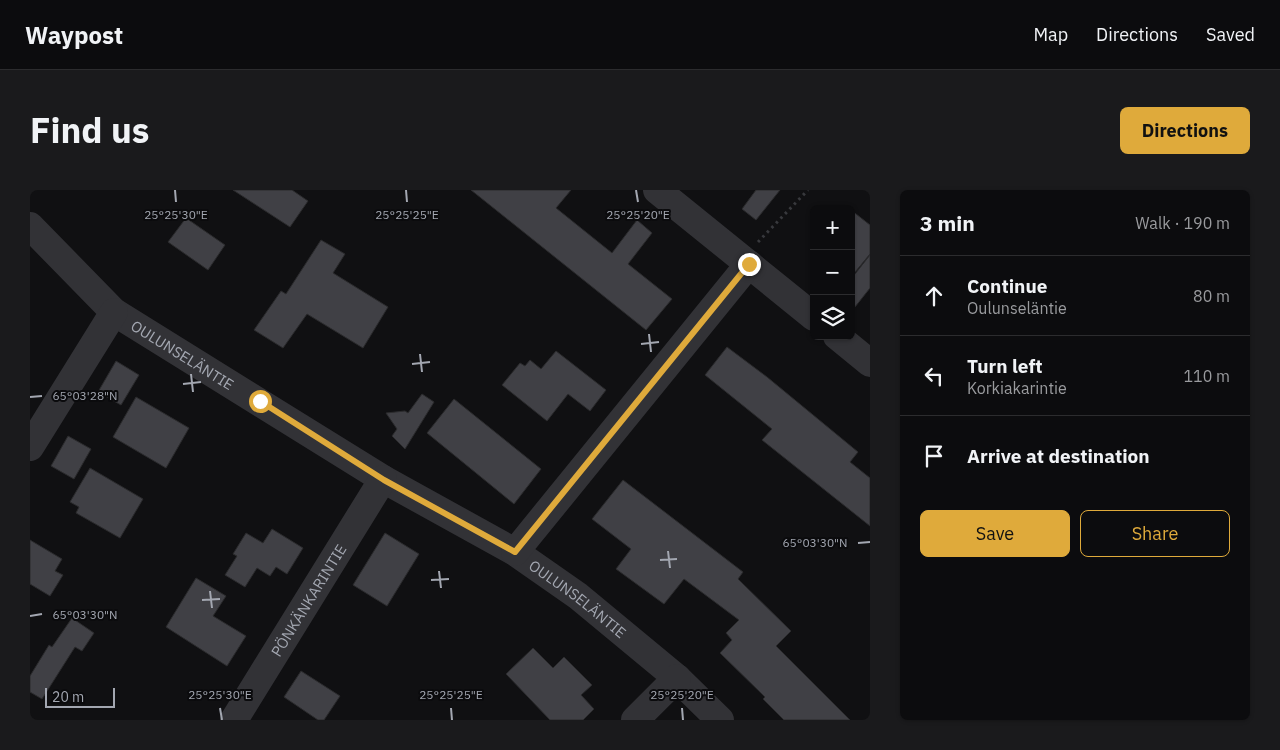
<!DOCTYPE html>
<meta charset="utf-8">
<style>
:root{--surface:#0c0c0e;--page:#1a1a1c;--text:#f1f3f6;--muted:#9a9b9e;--line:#2c2c2e;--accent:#dfaa3b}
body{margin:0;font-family:"IBM Plex Sans",sans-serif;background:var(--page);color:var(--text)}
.controls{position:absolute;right:15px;top:15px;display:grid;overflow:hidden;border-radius:8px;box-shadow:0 1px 4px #0004}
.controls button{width:45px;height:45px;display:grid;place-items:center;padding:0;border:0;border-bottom:1px solid var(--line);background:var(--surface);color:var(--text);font:25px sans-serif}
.scale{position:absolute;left:15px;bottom:12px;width:70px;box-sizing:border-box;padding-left:5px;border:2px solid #a3a7b1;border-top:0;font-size:14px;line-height:18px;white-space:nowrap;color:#a3a7b1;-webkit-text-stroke:4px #0b0b0d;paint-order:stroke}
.stop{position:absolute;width:15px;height:15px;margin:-11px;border:4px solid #dfaa3b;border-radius:50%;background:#fff}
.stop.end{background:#dfaa3b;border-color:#fff;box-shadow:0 1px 5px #0008}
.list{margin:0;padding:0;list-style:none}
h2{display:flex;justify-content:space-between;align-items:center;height:65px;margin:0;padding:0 20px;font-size:21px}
h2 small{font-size:16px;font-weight:400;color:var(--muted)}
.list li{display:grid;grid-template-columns:32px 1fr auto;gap:15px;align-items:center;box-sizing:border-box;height:80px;padding:0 20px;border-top:1px solid var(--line)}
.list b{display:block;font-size:19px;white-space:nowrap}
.list p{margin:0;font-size:16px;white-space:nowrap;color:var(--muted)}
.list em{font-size:16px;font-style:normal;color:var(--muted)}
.actions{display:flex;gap:10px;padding:15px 20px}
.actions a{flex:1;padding:11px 0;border:1px solid var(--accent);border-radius:8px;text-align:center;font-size:18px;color:var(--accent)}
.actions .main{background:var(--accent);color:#111}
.icon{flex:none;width:28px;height:28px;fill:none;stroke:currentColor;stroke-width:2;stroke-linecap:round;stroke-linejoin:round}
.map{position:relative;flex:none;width:840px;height:530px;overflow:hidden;border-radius:8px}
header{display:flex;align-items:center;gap:30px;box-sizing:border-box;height:70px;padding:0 25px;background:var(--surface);border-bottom:1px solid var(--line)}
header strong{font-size:24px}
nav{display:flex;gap:28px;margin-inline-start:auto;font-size:18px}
.intro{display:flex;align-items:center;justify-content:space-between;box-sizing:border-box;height:120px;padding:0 30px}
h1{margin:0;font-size:35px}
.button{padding:12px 22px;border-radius:8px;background:var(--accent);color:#111;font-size:18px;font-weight:700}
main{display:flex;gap:30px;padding:0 30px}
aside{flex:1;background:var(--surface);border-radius:8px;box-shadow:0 1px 4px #0004}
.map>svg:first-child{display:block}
.building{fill:#404045;stroke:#2b2b2d}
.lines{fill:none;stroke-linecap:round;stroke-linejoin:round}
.path{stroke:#38393d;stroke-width:3;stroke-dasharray:2.5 4;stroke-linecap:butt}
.street{stroke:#323236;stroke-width:28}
.route{stroke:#dfaa3b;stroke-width:6}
.ticks{fill:none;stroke:#a3a7b1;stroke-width:2}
.labels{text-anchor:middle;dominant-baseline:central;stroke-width:4;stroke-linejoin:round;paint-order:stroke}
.street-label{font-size:15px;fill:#a3a7b1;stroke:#0b0b0d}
.ticks-label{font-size:12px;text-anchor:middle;fill:#a3a7b1;stroke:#0b0b0d;stroke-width:4;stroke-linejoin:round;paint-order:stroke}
</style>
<header>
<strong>Waypost</strong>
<nav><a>Map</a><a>Directions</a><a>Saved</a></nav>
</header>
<div class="intro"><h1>Find us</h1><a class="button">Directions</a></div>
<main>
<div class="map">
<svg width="840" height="530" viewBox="0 0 840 530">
<rect width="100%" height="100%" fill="#101012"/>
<g class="building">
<path d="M203 0H262L278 11 260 37Z"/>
<path d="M441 0H541L526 18 582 63 607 30 622 43 598 74 642 109 616 140Z"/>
<path d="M726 0H750L726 30 712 19Z"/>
<path d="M821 20 840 35V64L821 87Z"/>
<path d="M156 28 195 55 178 80 138 52Z"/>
<path d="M291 50 315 64 303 83 358 117 333 158 277 124 253 158 224 140 251 101 256 104Z"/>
<path d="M840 65V98L821 122V89Z"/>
<path d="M697 157 737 187 828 262 820 272 840 288V336L732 250 742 239 675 185Z"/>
<path d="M526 161 576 200 560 221 538 204 517 231 472 195 490 173 495 176 500 170 511 179Z"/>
<path d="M86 171 109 185 91 215 68 202Z"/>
<path d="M392 204 404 212 375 259 362 246 367 239 356 223 375 221 378 223Z"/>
<path d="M106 207 159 238 136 278 83 247Z"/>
<path d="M424 209 511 279 484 314 397 243Z"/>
<path d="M38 246 61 259 44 289 21 276Z"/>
<path d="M60 278 113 309 90 348 46 323 49 317 40 312Z"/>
<path d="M593 290 713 382 708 389 761 441 746 456 820 530H754L733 509 735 507 690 463 702 450 696 443 709 430 654 389 634 414 586 379 601 359 562 329Z"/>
<path d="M242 339 273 358 257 384 246 377 240 386 227 378 215 397 195 385 207 366 203 364 216 343 233 353Z"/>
<path d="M355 343 389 364 357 416 323 395Z"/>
<path d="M0 350 32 369 25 381 33 385 20 406 0 394Z"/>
<path d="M166 388 196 406 183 426 216 446 197 476 136 437Z"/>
<path d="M42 428 64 443 52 461 45 457 12 509 0 502V486L19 455 22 457Z"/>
<path d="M503 458 523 478 534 467 562 495 551 505 564 519 553 530H520L476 484Z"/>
<path d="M271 481 310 506 294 530H288L254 507Z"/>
</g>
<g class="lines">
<path class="path" d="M728 52 778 0"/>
<g class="street">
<path d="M627 0 784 127"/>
<path id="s1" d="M0 36 84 122 353 289 485 362 548 406 647 488 690 530"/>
<path d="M807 146 840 173"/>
<path d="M0 257 84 122"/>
<path d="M485 362 719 74"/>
<path id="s2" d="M204 530 353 289"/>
<path d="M605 530 647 488"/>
</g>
</g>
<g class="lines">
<path class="route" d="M230 211 354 290 485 362 719 74"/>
</g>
<path class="ticks" d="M145 0 146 12M376 0 377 12M606 0 608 12M619 144 621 162M611 154 629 152M390 164 392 182M382 174 400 172M161 184 163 202M153 194 171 192M0 207 12 206M828 353 840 352M638 361 640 378M630 370 647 369M409 381 411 398M401 390 419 389M180 401 182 418M172 410 190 409M0 426 12 424M190 518 192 530M421 518 422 530M652 518 653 530"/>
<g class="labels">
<g class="street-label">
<text stroke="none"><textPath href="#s1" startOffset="201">OULUNSELÄNTIE</textPath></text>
<text stroke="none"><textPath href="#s2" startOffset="141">PÖNKÄNKARINTIE</textPath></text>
<text stroke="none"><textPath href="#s1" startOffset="666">OULUNSELÄNTIE</textPath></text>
</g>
</g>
<g class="ticks-label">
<text x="146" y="29">25°25'30"E</text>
<text x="377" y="29">25°25'25"E</text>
<text x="608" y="29">25°25'20"E</text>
<text x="55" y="210">65°03'28"N</text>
<text x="785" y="357">65°03'30"N</text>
<text x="55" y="429">65°03'30"N</text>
<text x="190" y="509">25°25'30"E</text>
<text x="421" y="509">25°25'25"E</text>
<text x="652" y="509">25°25'20"E</text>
</g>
</svg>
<div class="controls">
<button>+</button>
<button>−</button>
<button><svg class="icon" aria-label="layers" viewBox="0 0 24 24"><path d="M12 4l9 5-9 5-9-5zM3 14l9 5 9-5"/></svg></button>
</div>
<div class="scale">20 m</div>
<div class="stop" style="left:230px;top:211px"></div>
<div class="stop end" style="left:719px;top:74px"></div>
</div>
<aside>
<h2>3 min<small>Walk · 190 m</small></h2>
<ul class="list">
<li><svg class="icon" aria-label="ahead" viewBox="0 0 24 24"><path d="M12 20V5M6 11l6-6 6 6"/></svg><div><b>Continue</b><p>Oulunseläntie</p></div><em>80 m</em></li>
<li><svg class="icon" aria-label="left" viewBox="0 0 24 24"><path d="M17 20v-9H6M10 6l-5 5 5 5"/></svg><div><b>Turn left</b><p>Korkiakarintie</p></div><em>110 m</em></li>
<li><svg class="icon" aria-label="arrive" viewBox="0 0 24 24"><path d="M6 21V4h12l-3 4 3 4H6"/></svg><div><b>Arrive at destination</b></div></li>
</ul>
<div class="actions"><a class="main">Save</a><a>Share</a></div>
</aside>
</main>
